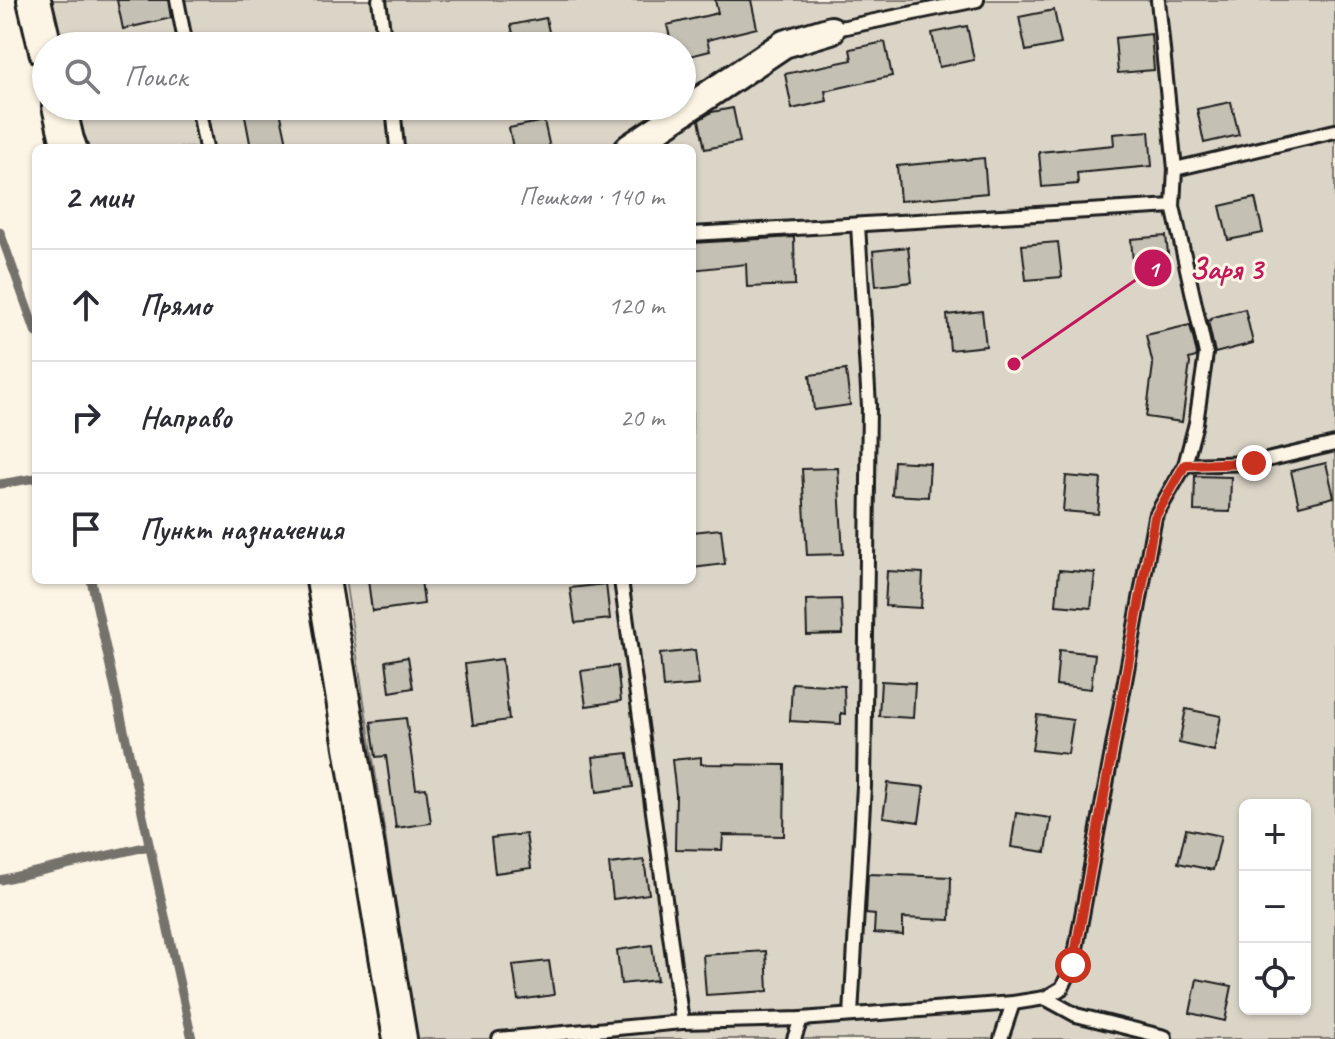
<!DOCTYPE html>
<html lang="ru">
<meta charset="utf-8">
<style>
:root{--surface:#fff;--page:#f2f2f3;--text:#2b2b33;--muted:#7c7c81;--line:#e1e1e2}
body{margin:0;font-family:Caveat,sans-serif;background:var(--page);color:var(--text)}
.controls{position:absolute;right:24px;bottom:24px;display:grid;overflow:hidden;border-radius:12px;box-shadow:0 2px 6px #0004}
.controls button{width:72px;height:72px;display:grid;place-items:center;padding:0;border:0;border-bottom:2px solid var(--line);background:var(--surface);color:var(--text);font:40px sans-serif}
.stop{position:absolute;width:24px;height:24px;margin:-18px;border:6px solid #c8321e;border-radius:50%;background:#fff}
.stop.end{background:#c8321e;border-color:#fff;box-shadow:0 2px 8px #0008}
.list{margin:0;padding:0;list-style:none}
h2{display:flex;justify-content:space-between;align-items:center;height:104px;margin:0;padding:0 32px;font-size:34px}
h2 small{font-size:26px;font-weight:400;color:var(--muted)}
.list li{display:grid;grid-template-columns:52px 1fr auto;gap:24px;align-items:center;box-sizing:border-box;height:112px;padding:0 32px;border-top:2px solid var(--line)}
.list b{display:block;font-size:30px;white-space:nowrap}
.list em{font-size:26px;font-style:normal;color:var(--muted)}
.icon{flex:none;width:44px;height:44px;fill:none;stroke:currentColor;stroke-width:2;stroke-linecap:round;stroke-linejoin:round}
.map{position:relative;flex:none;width:1335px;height:1039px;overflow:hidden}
.search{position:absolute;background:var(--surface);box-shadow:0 2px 6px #0004;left:32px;top:32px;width:664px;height:88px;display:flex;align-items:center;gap:20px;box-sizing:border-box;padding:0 28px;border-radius:44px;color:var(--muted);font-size:30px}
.panel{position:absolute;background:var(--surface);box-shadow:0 2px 6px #0004;left:32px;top:144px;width:664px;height:440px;border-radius:12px}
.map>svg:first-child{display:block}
.green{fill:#dbd5c8;stroke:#7c7872;stroke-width:2;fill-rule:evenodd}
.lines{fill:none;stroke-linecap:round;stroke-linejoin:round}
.stream{stroke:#75726c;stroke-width:9}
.building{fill:#c4c0b3;stroke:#1c1c1c;stroke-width:2}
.service-casing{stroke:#1c1c1c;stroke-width:18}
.minor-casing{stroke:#1c1c1c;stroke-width:32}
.tertiary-casing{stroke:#1c1c1c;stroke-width:38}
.service{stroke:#fcf5e5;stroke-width:12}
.minor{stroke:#fcf5e5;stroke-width:26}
.tertiary{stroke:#fcf5e5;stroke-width:32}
.route{stroke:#c8321e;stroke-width:10}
.leader{fill:none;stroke:#c2185b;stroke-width:3}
.callout-dot{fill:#c2185b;stroke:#fcf5e5;stroke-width:3}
.mark-label{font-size:24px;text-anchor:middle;font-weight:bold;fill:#fff}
.callout-label{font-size:30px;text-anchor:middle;font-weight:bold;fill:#c2185b;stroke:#fcf5e5;stroke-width:6;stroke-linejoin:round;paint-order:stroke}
</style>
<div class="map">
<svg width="1335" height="1039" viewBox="0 0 1335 1039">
<rect width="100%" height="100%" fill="#fcf5e5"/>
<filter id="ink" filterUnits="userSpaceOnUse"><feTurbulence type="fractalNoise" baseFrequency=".0125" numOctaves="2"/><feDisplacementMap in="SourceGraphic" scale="16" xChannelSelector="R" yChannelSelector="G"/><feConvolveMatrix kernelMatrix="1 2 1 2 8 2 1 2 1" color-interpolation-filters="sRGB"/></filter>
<g filter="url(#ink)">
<path class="green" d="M44 0H1335V1039H417L345 580H692V148H79L67 106H682V46H54ZM1245 805H1305V1009H1245Z"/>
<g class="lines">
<g class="stream">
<path d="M0 232 36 333"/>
<path d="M0 484 36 478"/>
<path d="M91 580 192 1039"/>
<path d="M0 880 149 846"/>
</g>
</g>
<g class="building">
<path d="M117 0H168L171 18 123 29Z"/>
<path d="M715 0H751L757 28 707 40 710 51 682 58V46H672L667 25 718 13Z"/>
<path d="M1054 10 1061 44 1026 51 1019 17Z"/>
<path d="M546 18 552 46H516L511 25Z"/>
<path d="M967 26 974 60 939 67 932 33Z"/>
<path d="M1151 34 1154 70 1118 73 1115 38Z"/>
<path d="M885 42 892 76 825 91 827 101 792 109 785 74 852 60 850 49Z"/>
<path d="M1231 102 1239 135 1204 143 1197 109Z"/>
<path d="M243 106H279L288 148H251Z"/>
<path d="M733 108 740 142 705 149 699 120 712 112Z"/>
<path d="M544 121 550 148H513L509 128Z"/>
<path d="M1149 131 1152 166 1077 173 1078 184 1042 187 1039 152 1114 145 1113 134Z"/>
<path d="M984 158 987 193 900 201 897 166Z"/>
<path d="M1255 198 1263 233 1228 240 1220 206Z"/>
<path d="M1166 236 1170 271 1134 274 1131 239Z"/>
<path d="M794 237 795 285 747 287 746 264 692 270V243Z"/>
<path d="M1058 242 1062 277 1026 280 1022 245Z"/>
<path d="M908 247 912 282 876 286 873 251Z"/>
<path d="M1245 309 1253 343 1215 353 1208 321 1211 320 1210 318Z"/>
<path d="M982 311 986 346 950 350 947 315Z"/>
<path d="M1190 325 1197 354 1196 357 1189 359 1190 363 1182 422 1146 417 1153 365 1146 335Z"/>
<path d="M846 370 850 405 814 410 810 375Z"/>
<path d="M894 461 930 463 928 497 892 495Z"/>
<path d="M1326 463 1334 497 1299 506 1291 471Z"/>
<path d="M838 468 843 554 807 555 802 469Z"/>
<path d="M1066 476 1101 479 1098 514 1063 511Z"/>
<path d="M1195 476 1231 477 1230 512 1194 511Z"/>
<path d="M721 529 725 564 692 568V532Z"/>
<path d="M1059 570 1095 573 1091 608 1056 605Z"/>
<path d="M887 571 923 573 921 608 885 606Z"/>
<path d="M368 580H421L424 604 372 611Z"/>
<path d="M606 584 610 619 575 623 570 588Z"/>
<path d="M841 599 843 634 807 635 806 600Z"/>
<path d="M695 650 699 685 663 688 660 654Z"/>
<path d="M1059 650 1095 654 1091 689 1056 685Z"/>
<path d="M408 657 413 688 390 692 386 661Z"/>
<path d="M502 659 509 720 473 725 465 664Z"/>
<path d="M617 666 621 701 586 706 581 671Z"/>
<path d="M881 681 915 683 913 718 879 716Z"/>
<path d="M792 683 844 686 845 714 841 713V724L790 721Z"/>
<path d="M1186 709 1221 716 1214 751 1179 743Z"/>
<path d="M1037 715 1073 720 1068 754 1032 750Z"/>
<path d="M406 718 416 789 426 788 431 823 396 828 386 756 376 757 371 722Z"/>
<path d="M628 753 633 787 597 792 593 757Z"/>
<path d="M701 757V764L785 765 784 836 723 835 722 850 675 849 676 795 672 760Z"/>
<path d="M888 783 924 787 919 822 883 817Z"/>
<path d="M1016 813 1051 818 1046 852 1011 847Z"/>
<path d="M1186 829 1221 836 1213 870 1178 863Z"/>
<path d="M526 834 531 868 495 873 491 838Z"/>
<path d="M644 860 649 894 613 899 609 864Z"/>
<path d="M868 874 951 877 950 920 903 918V935L874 933 875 915 866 914Z"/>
<path d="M652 945 657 980 621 984 617 950Z"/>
<path d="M766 951 768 991 706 995 703 955Z"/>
<path d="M549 961 554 995 518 1000 513 965Z"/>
<path d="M1197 979 1232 986 1225 1021 1190 1013Z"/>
</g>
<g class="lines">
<g class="service-casing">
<g id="service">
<path d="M177 0 186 46"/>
<path d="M379 0 385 46"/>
<path d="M831 30 977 0"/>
<path d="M198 106 206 148"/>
<path d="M393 106 397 148"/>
<path d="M1175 169 1335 131"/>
<path d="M692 234 1173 206"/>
<path d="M1185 465 1254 463 1335 444"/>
<path d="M621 580 682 1022"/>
<path d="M1045 998 1076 1015 1165 1037"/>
<path d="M851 1015 864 786 869 406 858 225"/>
<path d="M499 1039 682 1022 801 1019 1013 1003 1045 998 1062 988 1073 965 1155 517 1185 465 1196 423 1206 354 1173 206 1175 169 1158 0"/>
<path d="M794 1039 801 1019"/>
<path d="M1001 1039 1013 1003"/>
</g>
</g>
<g class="minor-casing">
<path id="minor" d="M629 148 784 44 831 30"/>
</g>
<g class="tertiary-casing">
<g id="tertiary">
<path d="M34 0 46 51"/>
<path d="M59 106 67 140 70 148"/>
<path d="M323 580 400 1039"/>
</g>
</g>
<use href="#service" class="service"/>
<use href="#minor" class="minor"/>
<use href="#tertiary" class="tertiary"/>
</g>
</g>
<g class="lines" filter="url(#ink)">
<path class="route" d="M1073 965 1155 517 1185 465 1254 463"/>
</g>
<path class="leader" d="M1014 364L1153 268"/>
<g class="callout-dot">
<circle cx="1014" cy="364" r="8"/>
<circle cx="1153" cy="268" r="20"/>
</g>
<g class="mark-label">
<text x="1153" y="277">1</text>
</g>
<g class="callout-label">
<text x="1226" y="279">Заря 3</text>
</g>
</svg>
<div class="controls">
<button>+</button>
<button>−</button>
<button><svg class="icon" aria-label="locate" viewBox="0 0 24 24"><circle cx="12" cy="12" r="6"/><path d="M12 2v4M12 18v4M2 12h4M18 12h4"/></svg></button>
</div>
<div class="stop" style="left:1073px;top:965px"></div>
<div class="stop end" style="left:1254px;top:463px"></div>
<div class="search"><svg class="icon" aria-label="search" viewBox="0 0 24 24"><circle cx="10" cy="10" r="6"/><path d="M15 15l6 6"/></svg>Поиск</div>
<section class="panel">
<h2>2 мин<small>Пешком · 140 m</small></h2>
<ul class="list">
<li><svg class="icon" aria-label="ahead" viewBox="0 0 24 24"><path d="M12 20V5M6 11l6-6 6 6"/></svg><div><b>Прямо</b></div><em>120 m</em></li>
<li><svg class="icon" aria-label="right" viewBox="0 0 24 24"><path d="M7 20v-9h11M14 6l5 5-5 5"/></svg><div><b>Направо</b></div><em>20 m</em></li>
<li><svg class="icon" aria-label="arrive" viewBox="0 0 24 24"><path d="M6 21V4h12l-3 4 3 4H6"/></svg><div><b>Пункт назначения</b></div></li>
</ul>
</section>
</div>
